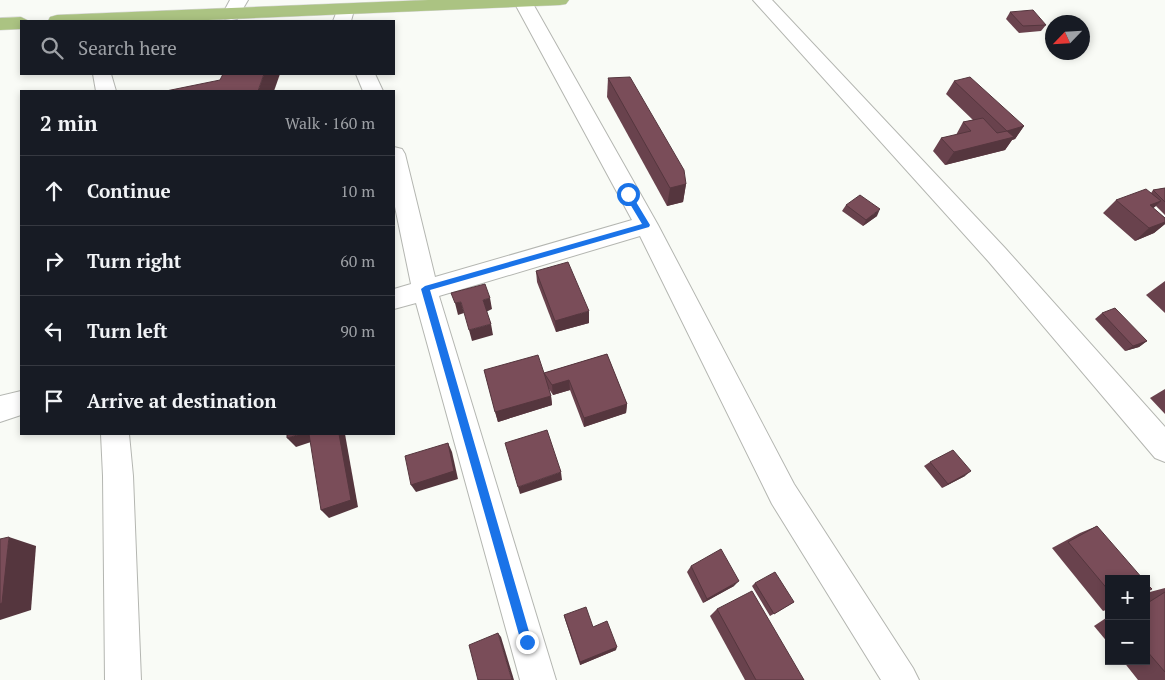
<!DOCTYPE html>
<meta charset="utf-8">
<style>
:root{--surface:#171b24;--page:#242831;--text:#f1f3f6;--muted:#9ea1a6;--line:#363941}
body{margin:0;font-family:"PT Serif",serif;background:var(--page);color:var(--text)}
.controls{position:absolute;right:15px;bottom:15px;display:grid;overflow:hidden;border-radius:0px;box-shadow:0 2px 8px #0003}
.controls button{width:45px;height:45px;display:grid;place-items:center;padding:0;border:0;border-bottom:1px solid var(--line);background:var(--surface);color:var(--text);font:25px sans-serif}
.compass{position:absolute;left:1045px;top:15px;width:45px;height:45px;border-radius:50%;background:var(--surface);box-shadow:0 2px 8px #0003;rotate:245deg}
.stop{position:absolute;width:15px;height:15px;margin:-11px;border:4px solid #1a73e8;border-radius:50%;background:#fff}
.stop.end{background:#1a73e8;border-color:#fff;box-shadow:0 1px 5px #0008}
.list{margin:0;padding:0;list-style:none}
h2{display:flex;justify-content:space-between;align-items:center;height:65px;margin:0;padding:0 20px;font-size:21px}
h2 small{font-size:16px;font-weight:400;color:var(--muted)}
.list li{display:grid;grid-template-columns:32px 1fr auto;gap:15px;align-items:center;box-sizing:border-box;height:70px;padding:0 20px;border-top:1px solid var(--line)}
.list b{display:block;font-size:19px;white-space:nowrap}
.list em{font-size:16px;font-style:normal;color:var(--muted)}
.icon{flex:none;width:28px;height:28px;fill:none;stroke:currentColor;stroke-width:2;stroke-linecap:round;stroke-linejoin:round}
.map{position:relative;flex:none;width:1165px;height:680px;overflow:hidden}
.search{position:absolute;background:var(--surface);box-shadow:0 2px 8px #0003;left:20px;top:20px;width:375px;height:55px;display:flex;align-items:center;gap:12px;box-sizing:border-box;padding:0 18px;border-radius:0px;color:var(--muted);font-size:19px}
.panel{position:absolute;background:var(--surface);box-shadow:0 2px 8px #0003;left:20px;top:90px;width:375px;height:345px;border-radius:0px}
.map>svg:first-child{display:block}
.lines{fill:none;stroke-linecap:round;stroke-linejoin:round}
.street-casing{stroke:#b4b6b1;stroke-width:2}
.highway-casing{stroke:#d6d6d6;stroke-width:1}
.street{fill:#fff;fill-rule:evenodd}
.highway{fill:#abc382;fill-rule:evenodd}
.wall{fill:#69424d}
.shaded-wall{fill:#55363e}
.building{fill:#7a4d59;stroke:#55363e}
.route{fill:#1a73e8}
</style>
<div class="map">
<svg width="1165" height="680" viewBox="0 0 1165 680">
<rect width="100%" height="100%" fill="#f9fbf6"/>
<g class="lines">
<g class="street-casing">
<g id="street">
<path d="M230 0H248L237 19 231 20 225 19 222 15Z"/>
<path d="M516 0H530L532 2 658 225 794 484 913 668 919 680H881L772 504 640 236 439 296 556 680H520L416 303 394 309V289L411 284 394 202V147L402 149 405 154 435 277 632 220 514 2Z"/>
<path d="M753 0H772L1005 248 1165 427V462L1155 458 989 262Z"/>
<path d="M345 5 351 6 354 10 351 21H333L339 6Z"/>
<path d="M93 74H111L116 91H96Z"/>
<path d="M356 74H375L383 91H363Z"/>
<path d="M21 391V415L0 422V396Z"/>
<path d="M101 434H129L133 476 141 680H105L103 476Z"/>
</g>
</g>
<g class="highway-casing">
<g id="highway">
<path d="M428 0H569L566 4 560 5 185 21H48L50 17 57 15Z"/>
<path d="M21 17 29 21H21V29L0 30V18Z"/>
</g>
</g>
<use href="#street" class="street"/>
<use href="#highway" class="highway"/>
</g>
<g class="wall">
<path d="M1010 12 1046 25 1041 31 1019 33 1006 19Z"/>
<path d="M608 78 686 184 683 202 667 206 607 97Z"/>
<path d="M954 81 1024 126 1015 139 1012 140 1005 150 945 165 933 151 941 138 956 135 963 122 973 120 946 94Z"/>
<path d="M1165 188V215L1156 206 1153 208 1165 218V224L1154 233 1135 241 1103 213 1116 200 1151 193 1153 190Z"/>
<path d="M846 205 877 216 863 226 842 211Z"/>
<path d="M536 271 589 323 556 332 537 282Z"/>
<path d="M1165 281V313L1146 295Z"/>
<path d="M1102 313 1147 341 1139 347 1125 351 1095 319Z"/>
<path d="M607 354 627 404 626 413 584 427 570 390 553 395 549 389 551 396 552 405 498 422 484 370 544 373Z"/>
<path d="M1165 389V414L1150 398Z"/>
<path d="M930 462 965 476 942 488 924 466Z"/>
<path d="M1097 526 1109 579V609L1103 611 1052 548 1080 533Z"/>
<path d="M691 566 734 586 703 603 687 572Z"/>
<path d="M755 583 794 602 770 616 752 586Z"/>
<path d="M1165 588V680H1138L1123 661H1146V593Z"/>
<path d="M717 609 804 680H745L710 616Z"/>
<path d="M564 615 593 627 616 650 580 665 565 619Z"/>
<path d="M1109 616V644L1094 626Z"/>
</g>
<g class="shaded-wall">
<path d="M264 74H280L274 91H258Z"/>
<path d="M1024 126 1015 139 1012 140 1005 150 945 165 954 152 1007 131Z"/>
<path d="M686 184 683 202 667 206 670 188Z"/>
<path d="M1161 201 1147 214 1136 218 1150 205Z"/>
<path d="M880 209 877 216 863 226 866 220Z"/>
<path d="M1165 222V224L1154 233 1135 241 1149 228Z"/>
<path d="M490 298 492 309 486 312 483 300Z"/>
<path d="M461 302 464 313 458 315 455 303Z"/>
<path d="M589 311V323L556 332 555 321Z"/>
<path d="M491 324 493 335 472 341 469 330Z"/>
<path d="M1147 341 1139 347 1125 351 1133 346Z"/>
<path d="M569 380 570 390 553 395 552 385Z"/>
<path d="M551 396 552 405 498 422 495 412Z"/>
<path d="M627 404 626 413 584 427V418Z"/>
<path d="M301 434H311L317 440 296 447 287 438Z"/>
<path d="M339 434H345L358 507 329 518 321 510Z"/>
<path d="M448 443 452 452 458 479 416 492 411 485Z"/>
<path d="M971 471 965 476 942 488 948 484Z"/>
<path d="M561 472 562 480 520 494 518 487Z"/>
<path d="M9 537 36 546 31 610 0 620V604Z"/>
<path d="M739 581 734 586 703 603 707 599Z"/>
<path d="M498 633 501 637 514 680H512Z"/>
<path d="M617 647 616 650 580 665V662Z"/>
</g>
<g class="building">
<path d="M1033 10 1046 25 1023 26 1010 12Z"/>
<path d="M223 74H264L258 91H166L220 80Z"/>
<path d="M630 77 684 170 686 184 670 188 608 78Z"/>
<path d="M970 77 1024 126 1007 131 954 81Z"/>
<path d="M983 118 997 133 1007 131 1014 137 954 152 941 138 971 131 963 122Z"/>
<path d="M1165 188V202L1153 190Z"/>
<path d="M1146 189 1161 201 1150 205 1165 218V222L1149 228 1116 200Z"/>
<path d="M860 195 880 209 866 220 846 205Z"/>
<path d="M568 262 589 311 555 321 536 271Z"/>
<path d="M485 284 490 298 483 300 491 324 469 330 461 302 455 303 451 293Z"/>
<path d="M1115 308 1147 341 1133 346 1102 313Z"/>
<path d="M607 354 627 404 584 418 569 380 552 385 544 373 551 396 495 412 484 370 538 355 544 373Z"/>
<path d="M547 430 561 472 518 487 505 443Z"/>
<path d="M287 434H301L287 438Z"/>
<path d="M309 434H339L351 500 321 510Z"/>
<path d="M448 443 454 471 411 485 405 456Z"/>
<path d="M953 450 971 471 948 484 930 462Z"/>
<path d="M1097 526 1143 579H1109V591L1068 542Z"/>
<path d="M9 537 2 603 0 604V539Z"/>
<path d="M721 549 739 581 707 599 691 566Z"/>
<path d="M775 572 794 602 774 614 755 583Z"/>
<path d="M1146 583 1152 589 1146 592Z"/>
<path d="M752 591 804 680H756L717 609Z"/>
<path d="M1165 592V672L1146 650V604Z"/>
<path d="M586 607 593 627 607 621 617 647 580 662 564 615Z"/>
<path d="M498 633 512 680H478L469 645Z"/>
</g>
<path class="route" d="M625 192H630L650 225 649 227 430 290 532 642 530 646 527 647 523 646 521 642 421 289 425 286 642 224 624 194Z"/>
</svg>
<div class="controls">
<button>+</button>
<button>−</button>
</div>
<svg class="compass" viewBox="-18 -18 36 36"><path d="M0-13l5 13h-10z" fill="#e53935"/><path d="M0 13l5-13h-10z" fill="#9ea1a6"/></svg>
<div class="stop" style="left:628px;top:194px"></div>
<div class="stop end" style="left:527px;top:642px"></div>
<div class="search"><svg class="icon" aria-label="search" viewBox="0 0 24 24"><circle cx="10" cy="10" r="6"/><path d="M15 15l6 6"/></svg>Search here</div>
<section class="panel">
<h2>2 min<small>Walk · 160 m</small></h2>
<ul class="list">
<li><svg class="icon" aria-label="ahead" viewBox="0 0 24 24"><path d="M12 20V5M6 11l6-6 6 6"/></svg><div><b>Continue</b></div><em>10 m</em></li>
<li><svg class="icon" aria-label="right" viewBox="0 0 24 24"><path d="M7 20v-9h11M14 6l5 5-5 5"/></svg><div><b>Turn right</b></div><em>60 m</em></li>
<li><svg class="icon" aria-label="left" viewBox="0 0 24 24"><path d="M17 20v-9H6M10 6l-5 5 5 5"/></svg><div><b>Turn left</b></div><em>90 m</em></li>
<li><svg class="icon" aria-label="arrive" viewBox="0 0 24 24"><path d="M6 21V4h12l-3 4 3 4H6"/></svg><div><b>Arrive at destination</b></div></li>
</ul>
</section>
</div>
